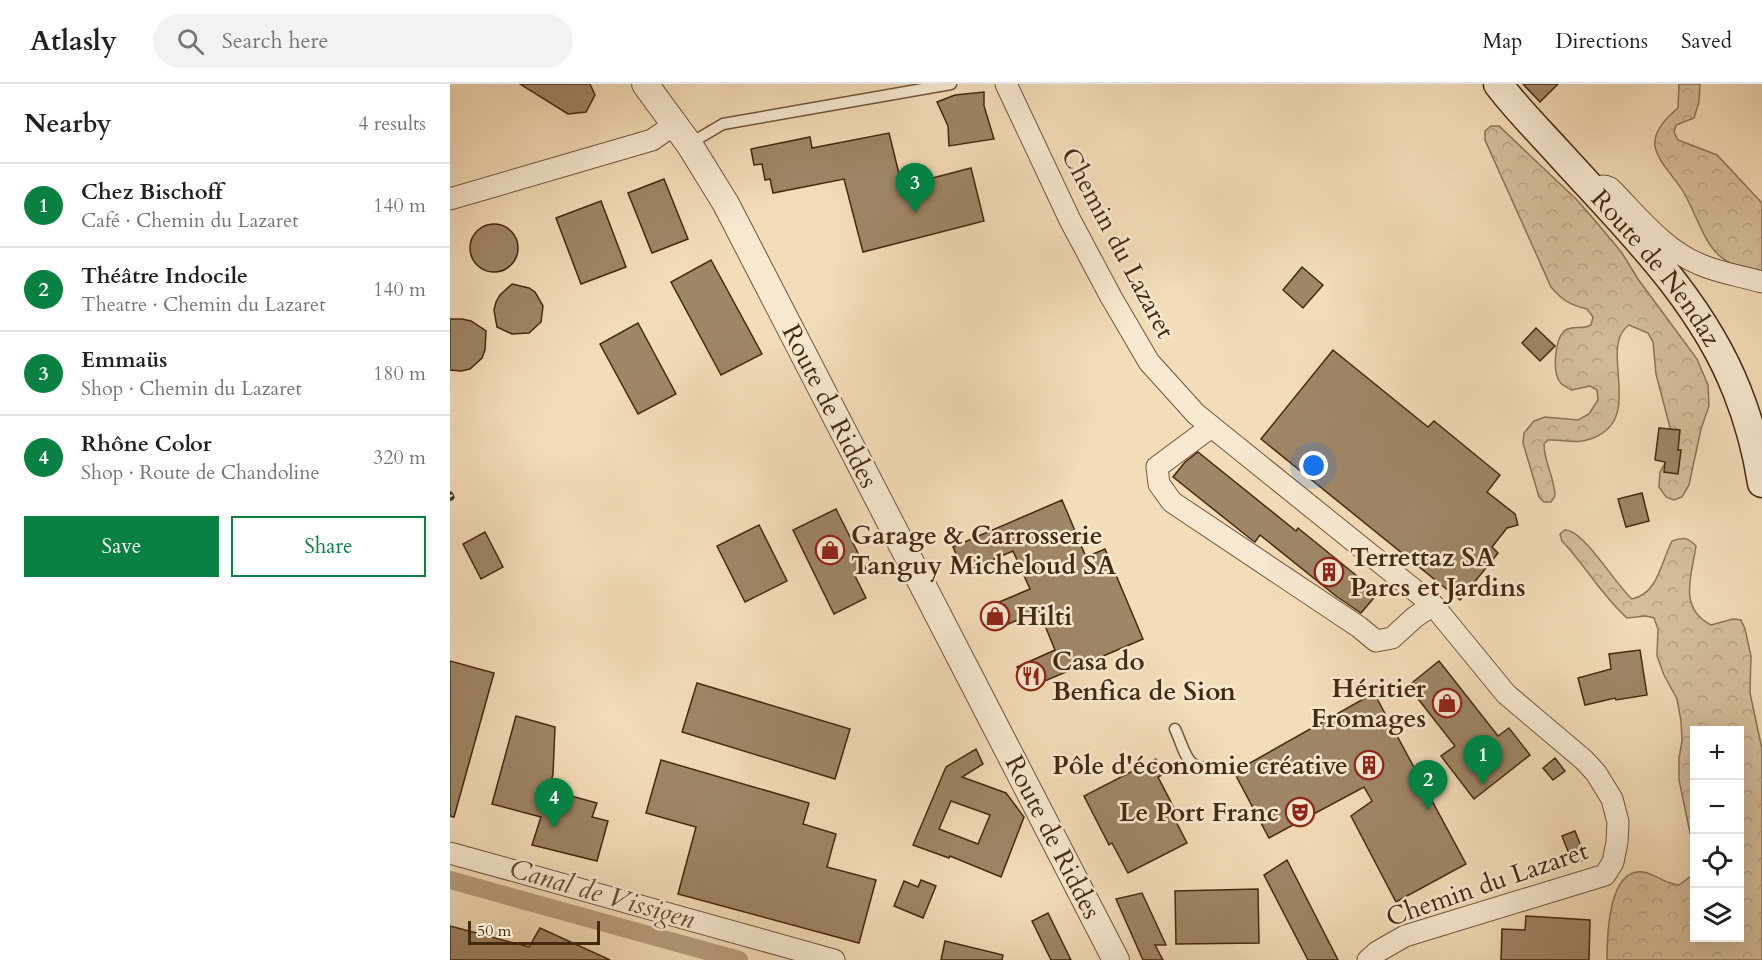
<!DOCTYPE html>
<meta charset="utf-8">
<style>
:root{--surface:#fff;--page:#f2f2f2;--text:#202124;--muted:#757577;--line:#e0e0e0;--accent:#0b8043}
body{margin:0;font-family:Cardo,serif;background:var(--page);color:var(--text)}
.controls{position:absolute;right:18px;bottom:18px;display:grid;overflow:hidden;border-radius:0px;box-shadow:0 6px 24px #0002}
.controls button{width:54px;height:54px;display:grid;place-items:center;padding:0;border:0;border-bottom:2px solid var(--line);background:var(--surface);color:var(--text);font:30px sans-serif}
.scale{position:absolute;left:18px;bottom:15px;width:132px;box-sizing:border-box;padding-left:6px;border:3px solid #45290f;border-top:0;font-size:16px;line-height:21px;white-space:nowrap;color:#45290f;-webkit-text-stroke:4px #f7e8d1;paint-order:stroke}
.you{position:absolute;left:864px;top:382px;width:21px;height:21px;margin:-15px;border:4px solid #fff;border-radius:50%;background:#1a73e8;box-shadow:0 0 0 9px #1a73e833}
.badge{display:grid;place-items:center;width:39px;height:39px;border-radius:50%;background:var(--accent);color:#fff;font-size:20px;font-weight:700}
.pin{position:absolute;translate:-50% -50px;filter:drop-shadow(0 2px 3px #0008)}
.pin::after{content:'';position:absolute;top:32px;width:21px;height:18px;background:inherit;clip-path:polygon(0 0,100% 0,50% 100%)}
.list{margin:0;padding:0;list-style:none}
h2{display:flex;justify-content:space-between;align-items:center;height:78px;margin:0;padding:0 24px;font-size:26px}
h2 small{font-size:20px;font-weight:400;color:var(--muted)}
.list li{display:grid;grid-template-columns:39px 1fr auto;gap:18px;align-items:center;box-sizing:border-box;height:84px;padding:0 24px;border-top:2px solid var(--line)}
.list b{display:block;font-size:22px;white-space:nowrap}
.list p{margin:0;font-size:20px;white-space:nowrap;color:var(--muted)}
.list em{font-size:20px;font-style:normal;color:var(--muted)}
.actions{display:flex;gap:12px;padding:18px 24px}
.actions a{flex:1;padding:14px 0;border:2px solid var(--accent);border-radius:0px;text-align:center;font-size:21px;color:var(--accent)}
.actions .main{background:var(--accent);color:#fff}
.icon{flex:none;width:33px;height:33px;fill:none;stroke:currentColor;stroke-width:2;stroke-linecap:round;stroke-linejoin:round}
.map{position:relative;flex:none;width:1312px;height:876px;overflow:hidden}
header{display:flex;align-items:center;gap:36px;box-sizing:border-box;height:84px;padding:0 30px;background:var(--surface);border-bottom:2px solid var(--line)}
header strong{font-size:28px}
nav{display:flex;gap:33px;margin-inline-start:auto;font-size:21px}
.search{width:420px;height:54px;background:var(--page);display:flex;align-items:center;gap:15px;box-sizing:border-box;padding:0 21px;border-radius:33px;color:var(--muted);font-size:22px}
main{display:flex}
aside{flex:1;background:var(--surface)}
.map>svg:first-child{display:block}
.forest{fill:url(#forest-crowns);stroke:#8d7455;stroke-width:1.5}
.lines{fill:none;stroke-linecap:round;stroke-linejoin:round}
.canal{stroke:#b89f7f;stroke-width:18}
.building{fill:#9f8667;stroke:#45290f;stroke-width:1.5;fill-rule:evenodd}
.service-casing{stroke:#705639;stroke-width:13}
.minor-casing{stroke:#705639;stroke-width:23}
.tertiary-casing{stroke:#705639;stroke-width:28}
.secondary-casing{stroke:#45290f;stroke-width:31}
.service{stroke:#f7e8d1;stroke-width:10}
.minor{stroke:#f7e8d1;stroke-width:21}
.tertiary{stroke:#f7e8d1;stroke-width:26}
.secondary{stroke:#f7e8d1;stroke-width:28}
.rail-casing{stroke:#45290f;stroke-width:7}
.rail{stroke:#f7e8d1;stroke-width:4.5;stroke-dasharray:14;stroke-linecap:butt}
.labels{text-anchor:middle;dominant-baseline:central;stroke-width:5;stroke-linejoin:round;paint-order:stroke}
.street-label{font-size:26px;fill:#45290f;stroke:#f7e8d1}
.poi-label{font-size:26px;font-weight:bold;fill:#45290f;stroke:#f7e8d1;text-anchor:start}
.water-label{font-size:27px;font-style:italic;fill:#684c31;stroke:#f7e8d1}
</style>
<header>
<strong>Atlasly</strong>
<div class="search"><svg class="icon" aria-label="search" viewBox="0 0 24 24"><circle cx="10" cy="10" r="6"/><path d="M15 15l6 6"/></svg>Search here</div>
<nav><a>Map</a><a>Directions</a><a>Saved</a></nav>
</header>
<main>
<aside>
<h2>Nearby<small>4 results</small></h2>
<ul class="list">
<li><span class="badge">1</span><div><b>Chez Bischoff</b><p>Café · Chemin du Lazaret</p></div><em>140 m</em></li>
<li><span class="badge">2</span><div><b>Théâtre Indocile</b><p>Theatre · Chemin du Lazaret</p></div><em>140 m</em></li>
<li><span class="badge">3</span><div><b>Emmaüs</b><p>Shop · Chemin du Lazaret</p></div><em>180 m</em></li>
<li><span class="badge">4</span><div><b>Rhône Color</b><p>Shop · Route de Chandoline</p></div><em>320 m</em></li>
</ul>
<div class="actions"><a class="main">Save</a><a>Share</a></div>
</aside>
<div class="map">
<svg width="1312" height="876" viewBox="0 0 1312 876">
<defs>
<pattern id="forest-crowns" width="20" height="18" patternUnits="userSpaceOnUse" patternTransform="scale(1.5)"><rect width="20" height="18" fill="#d5be9b"/><path d="M2 6a3 3 0 1 1 6 0M12 15a3 3 0 1 1 6 0" fill="none" stroke="#b8a384"/></pattern>
</defs>
<rect width="100%" height="100%" fill="#f3dcb8"/>
<filter id="stains"><feTurbulence type="fractalNoise" baseFrequency=".00333" numOctaves="4"/><feColorMatrix values="0 0 0 0 .2 0 0 0 0 .09 0 0 0 0 .02 0 0 0 .5 -.17"/></filter>
<radialGradient id="worn" r=".72"><stop offset=".6" stop-color="#630" stop-opacity="0"/><stop offset="1" stop-color="#630" stop-opacity=".3"/></radialGradient>
<g class="forest">
<path d="M1229 0H1250L1249 18 1244 34 1226 41 1224 48 1228 56 1267 71 1312 119V188C1255 181 1257 150 1234 109 1227 96 1207 77 1205 62 1203 47 1217 33 1228 24Z"/>
<path d="M1041 42H1049L1127 116 1148 140 1172 169 1188 195 1247 275 1258 301 1259 322 1251 345 1239 401 1232 413 1224 416 1216 413 1209 403 1210 388 1219 372 1222 351 1206 290 1203 258 1198 249 1179 241C1147 263 1196 334 1143 354 1127 361 1114 355 1098 356L1094 360C1094 379 1105 394 1105 412L1101 418H1094L1089 413 1073 359 1074 349 1084 337 1095 333 1128 336 1139 330 1148 316 1147 306 1140 302 1122 306C1118 304 1112 302 1110 298 1102 288 1105 256 1114 247 1121 241 1133 246 1141 241L1143 233 1137 225C1120 221 1112 216 1101 203L1035 56V47Z"/>
<path d="M1115 446C1134 446 1165 500 1182 515 1208 510 1211 478 1222 457 1232 453 1238 453 1246 462L1245 468C1240 496 1230 525 1261 541L1283 535 1291 536 1295 545 1301 572 1300 609 1312 665V876H1157C1157 853 1158 784 1193 788 1204 789 1214 800 1229 801L1241 792 1244 778V854H1290V646H1244V768L1229 696V674L1232 657 1231 637 1227 615 1214 591 1207 572 1208 545 1204 534 1196 532 1177 534C1152 512 1135 481 1112 457L1110 450Z"/>
</g>
<g class="lines">
<path class="canal" d="M0 796 289 876"/>
</g>
<g class="building">
<path d="M70 0H140L145 11 136 28 118 30Z"/>
<path d="M1073 0H1108L1090 18Z"/>
<path d="M534 8V22L544 55 499 62 498 42 487 18 505 11Z"/>
<path d="M439 49 452 102 521 84 534 137 413 168 394 95 323 109 320 95 315 96 312 80 304 81 301 65 360 53 362 64Z"/>
<path d="M214 95 238 155 202 169 178 109Z"/>
<path d="M151 117 176 183 131 200 106 134Z"/>
<circle cx="44" cy="164" r="24"/>
<path d="M261 176 312 270 271 291 221 198Z"/>
<path d="M852 183 873 201 853 224 833 206Z"/>
<path d="M62 200 79 204 85 208 93 222 91 238 79 249 62 250 47 243 44 226 46 218 50 211Z"/>
<path d="M0 235H12L21 237 36 247 35 266 32 274 20 285 11 287 0 286Z"/>
<path d="M188 239 226 310 188 330 150 260Z"/>
<path d="M1086 244 1105 262 1090 277 1072 259Z"/>
<path d="M883 266 978 343 984 337 1050 391 1037 408 1065 430 1068 441 1057 444 1042 463 1048 469 1010 516 811 355Z"/>
<path d="M1209 344 1230 346 1228 366H1231L1228 390 1214 388 1215 378 1205 376Z"/>
<path d="M748 368 846 447 848 444 928 509 911 529 886 512 810 451 805 458 802 456 723 393 735 378Z"/>
<path d="M1192 409 1199 437 1176 443 1168 415Z"/>
<path d="M612 416 636 473 655 465 693 555 576 605 567 583 605 566 589 527 544 546 535 524 580 505 563 467 514 488 503 463Z"/>
<path d="M386 425 417 487 405 492 416 514 384 530 343 446Z"/>
<path d="M309 441 337 497 295 518 267 462Z"/>
<path d="M35 448 53 483 31 495 13 460Z"/>
<path d="M1190 566 1197 611 1166 616 1165 614 1135 621 1128 594 1161 585 1159 570Z"/>
<path d="M0 577 44 589 4 733 0 732Z"/>
<path d="M989 577 1048 652 1059 644 1080 671 1024 715 991 672 1005 662 958 602Z"/>
<path d="M247 599 400 645 385 695 232 648Z"/>
<path d="M924 609 1016 780 946 818 901 732 922 717 914 703 819 754 784 688Z"/>
<path d="M66 632 105 643 103 690 99 706 147 719 142 733 158 737 147 777 82 761 91 733 42 720Z"/>
<path d="M526 665 533 680 512 693 556 709 574 733 551 793 500 772 499 774 463 761 496 683ZM501 717 540 731 528 760 489 745Z"/>
<path d="M1105 674 1115 687 1103 696 1093 684Z"/>
<path d="M706 675 714 690 708 693 725 726 721 728 737 759 678 789 662 759 659 761 634 712Z"/>
<path d="M211 676 359 719 353 740 386 750 377 783 426 796 409 859 228 810 246 743 196 729Z"/>
<path d="M1125 747 1136 775 1123 780 1112 752Z"/>
<path d="M837 776 888 876H858L814 791Z"/>
<path d="M471 796 486 802 473 834 444 822 454 797 468 803Z"/>
<path d="M808 805 809 859 726 860 725 807Z"/>
<path d="M692 809 716 861H705L713 876H693L666 815Z"/>
<path d="M598 829 621 876H601L582 837Z"/>
<path d="M1076 832 1140 836 1139 876H1051L1052 845 1075 846Z"/>
<path d="M0 842 79 863 90 844 160 876H0Z"/>
<path d="M495 857 553 871 552 876H491Z"/>
</g>
<g class="lines">
<g class="service-casing">
<g id="service">
<path d="M239 60 273 40 501 0"/>
<path d="M725 645C737 671 735 687 768 684"/>
</g>
</g>
<g class="minor-casing">
<g id="minor">
<path d="M556 0 620 136 661 213 699 278 746 330 983 521 1056 610 1134 676 1146 689 1162 715 1168 738 1167 758 1163 778 1155 791 955 852 927 868 918 876"/>
<path d="M1145 106C1150 101 1154 101 1160 104 1187 131 1213 165 1249 180 1269 189 1291 192 1312 198"/>
<path d="M0 115 202 56 225 40"/>
<path d="M761 343 707 383 709 400 722 418 909 543 926 557 942 554 965 533 983 521"/>
<path d="M0 769 384 876"/>
</g>
</g>
<g class="tertiary-casing">
<path id="tertiary" d="M195 0 239 60 276 120 666 876"/>
</g>
<g class="secondary-casing">
<g id="secondary">
<path id="s1" d="M1048 0C1066 24 1088 46 1108 68 1174 141 1251 214 1287 307 1299 337 1307 367 1312 399"/>
</g>
</g>
<use href="#service" class="service"/>
<use href="#minor" class="minor"/>
<use href="#tertiary" class="tertiary"/>
<use href="#secondary" class="secondary"/>
<g class="rail-casing">
<path id="rail" d="M0 411 1 413"/>
</g>
<use href="#rail" class="rail"/>
</g>
<defs>
<g id="shop-ring" transform="scale(1.5)"><circle r="9.5" fill="#f7e8d1" stroke="#8f2418" stroke-width="1.5"/><path d="M-5-2.5h2.3a2.7 3.5 0 0 1 5.4 0H5L5.5 6h-11ZM-1.5-2.5h3a1.5 2.3 0 0 0-3 0Z" fill="#8f2418"/></g>
<g id="building-ring" transform="scale(1.5)"><circle r="9.5" fill="#f7e8d1" stroke="#8f2418" stroke-width="1.5"/><path d="M-4-6H4V6H1V3H-1V6H-4ZM-2.5-4.3h1.7v1.8h-1.7ZM.8-4.3h1.7v1.8H.8ZM-2.5-1h1.7V.8h-1.7ZM.8-1h1.7V.8H.8Z" fill="#8f2418"/></g>
<g id="restaurant-ring" transform="scale(1.5)"><circle r="9.5" fill="#f7e8d1" stroke="#8f2418" stroke-width="1.5"/><path d="M-5-6h1v4h1v-4h1v4h1v-4h1v5L-1.5 .5V6h-2V.5L-5-1ZM5-6V6H3V1.5H1.5Q1.5-4 5-6Z" fill="#8f2418"/></g>
<g id="theatre-ring" transform="scale(1.5)"><circle r="9.5" fill="#f7e8d1" stroke="#8f2418" stroke-width="1.5"/><path d="M-5-5.5Q0-4 5-5.5V0Q5 5 0 6Q-5 5-5 0ZM-3.3-2.5H-1v1.5H-3.3ZM1-2.5H3.3v1.5H1ZM-2.8 1Q0 5.5 2.8 1Z" fill="#8f2418"/></g>
</defs>
<g fill-rule="evenodd">
<use href="#shop-ring" x="380" y="466"/>
<use href="#building-ring" x="879" y="488"/>
<use href="#shop-ring" x="545" y="532"/>
<use href="#restaurant-ring" x="581" y="592"/>
<use href="#shop-ring" x="997" y="619"/>
<use href="#building-ring" x="919" y="681"/>
<use href="#theatre-ring" x="850" y="728"/>
</g>
<g class="labels">
<g class="street-label">
<text transform="translate(668 159) rotate(62)">Chemin du Lazaret</text>
<text stroke="none"><textPath href="#s1" startOffset="243">Route de Nendaz</textPath></text>
<text transform="translate(380 322) rotate(63)">Route de Riddes</text>
<text transform="translate(603 753) rotate(63)">Route de Riddes</text>
<text transform="translate(1037 800) rotate(-19)">Chemin du Lazaret</text>
</g>
<g class="poi-label">
<text x="401" y="451">Garage &amp; Carrosserie<tspan x="401" dy="30">Tanguy Micheloud SA</tspan></text>
<text x="900" y="473">Terrettaz SA<tspan x="900" dy="30">Parcs et Jardins</tspan></text>
<text x="566" y="532">Hilti</text>
<text x="602" y="577">Casa do<tspan x="602" dy="30">Benfica de Sion</tspan></text>
<text x="976" y="604" text-anchor="end">Héritier<tspan x="976" dy="30">Fromages</tspan></text>
<text x="898" y="681" text-anchor="end">Pôle d'économie créative</text>
<text x="829" y="728" text-anchor="end">Le Port Franc</text>
</g>
<g class="water-label">
<text transform="translate(152 810) rotate(16)">Canal de Vissigen</text>
</g>
</g>
<rect width="100%" height="100%" filter="url(#stains)"/>
<rect width="100%" height="100%" fill="url(#worn)"/>
</svg>
<div class="controls">
<button>+</button>
<button>−</button>
<button><svg class="icon" aria-label="locate" viewBox="0 0 24 24"><circle cx="12" cy="12" r="6"/><path d="M12 2v4M12 18v4M2 12h4M18 12h4"/></svg></button>
<button><svg class="icon" aria-label="layers" viewBox="0 0 24 24"><path d="M12 4l9 5-9 5-9-5zM3 14l9 5 9-5"/></svg></button>
</div>
<div class="scale">50 m</div>
<div class="you"></div>
<div class="pin badge" style="left:1033px;top:701px">1</div>
<div class="pin badge" style="left:978px;top:726px">2</div>
<div class="pin badge" style="left:465px;top:129px">3</div>
<div class="pin badge" style="left:104px;top:744px">4</div>
</div>
</main>
